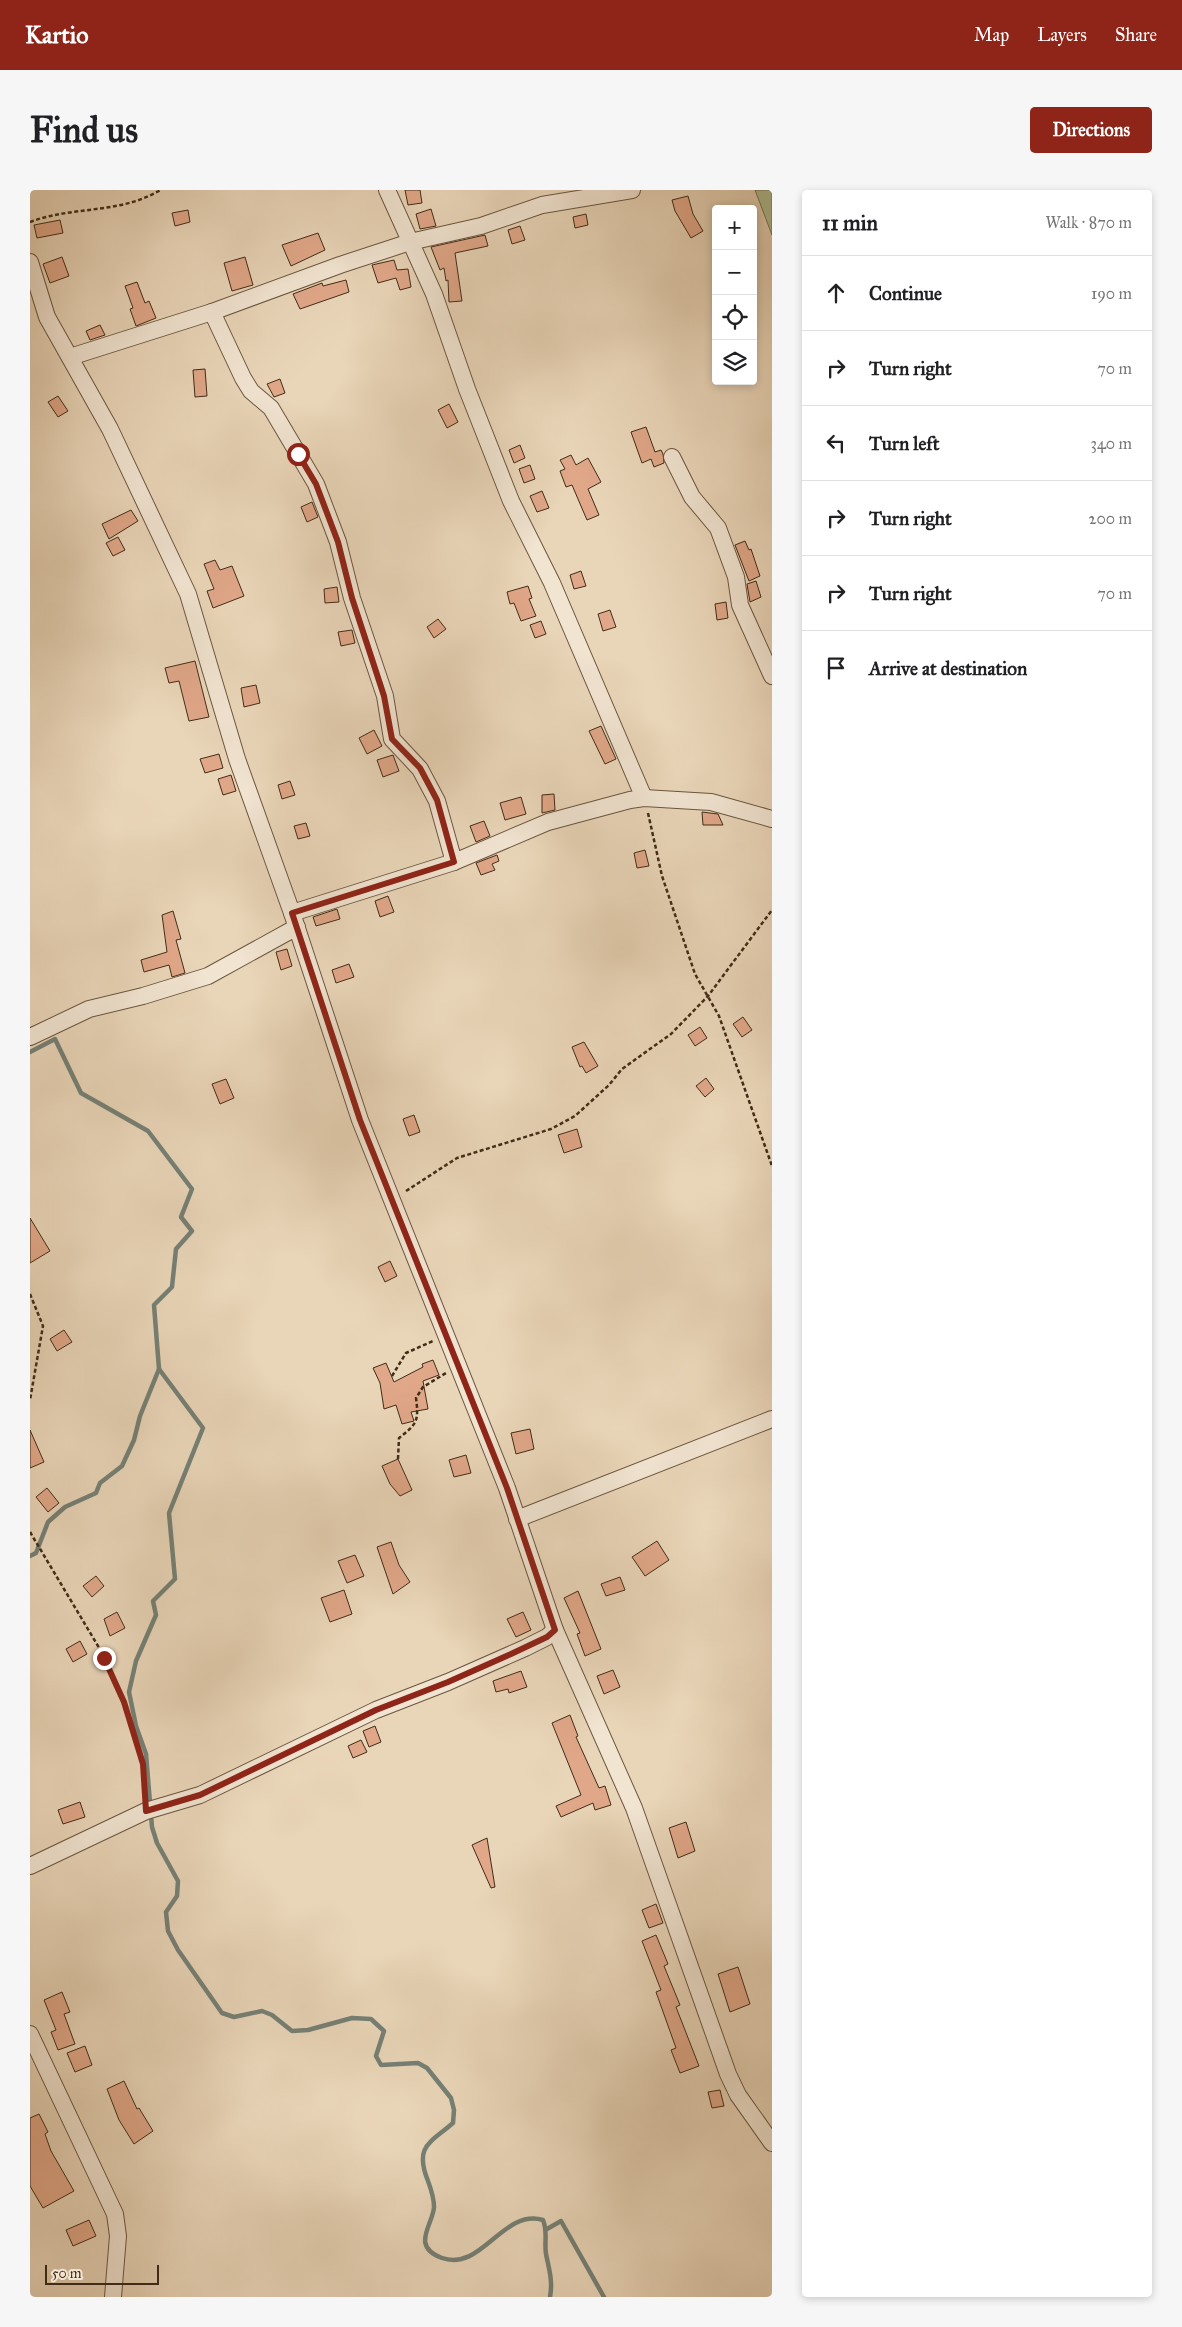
<!DOCTYPE html>
<meta charset="utf-8">
<style>
:root{--surface:#fff;--page:#f6f6f6;--text:#202124;--muted:#757577;--line:#e0e0e0;--accent:#8f2418}
body{margin:0;font-family:"IM FELL Great Primer",serif;background:var(--page);color:var(--text)}
.controls{position:absolute;right:15px;top:15px;display:grid;overflow:hidden;border-radius:5px;box-shadow:0 2px 8px #0003}
.controls button{width:45px;height:45px;display:grid;place-items:center;padding:0;border:0;border-bottom:1px solid var(--line);background:var(--surface);color:var(--text);font:25px sans-serif}
.scale{position:absolute;left:15px;bottom:12px;width:114px;box-sizing:border-box;padding-left:5px;border:2px solid #412c17;border-top:0;font-size:14px;line-height:18px;white-space:nowrap;color:#412c17;-webkit-text-stroke:4px #f1e4d1;paint-order:stroke}
.stop{position:absolute;width:15px;height:15px;margin:-11px;border:4px solid #8f2418;border-radius:50%;background:#fff}
.stop.end{background:#8f2418;border-color:#fff;box-shadow:0 1px 5px #0008}
.list{margin:0;padding:0;list-style:none}
h2{display:flex;justify-content:space-between;align-items:center;height:65px;margin:0;padding:0 20px;font-size:21px}
h2 small{font-size:16px;font-weight:400;color:var(--muted)}
.list li{display:grid;grid-template-columns:32px 1fr auto;gap:15px;align-items:center;box-sizing:border-box;height:75px;padding:0 20px;border-top:1px solid var(--line)}
.list b{display:block;font-size:19px;white-space:nowrap}
.list em{font-size:16px;font-style:normal;color:var(--muted)}
.icon{flex:none;width:28px;height:28px;fill:none;stroke:currentColor;stroke-width:2;stroke-linecap:round;stroke-linejoin:round}
.map{position:relative;flex:none;width:742px;height:2107px;overflow:hidden;border-radius:5px}
header{display:flex;align-items:center;gap:30px;box-sizing:border-box;height:70px;padding:0 25px;background:var(--accent);color:#fff}
header strong{font-size:24px}
nav{display:flex;gap:28px;margin-inline-start:auto;font-size:18px}
.intro{display:flex;align-items:center;justify-content:space-between;box-sizing:border-box;height:120px;padding:0 30px}
h1{margin:0;font-size:35px}
.button{padding:12px 22px;border-radius:5px;background:var(--accent);color:#fff;font-size:18px;font-weight:700}
main{display:flex;gap:30px;padding:0 30px}
aside{flex:1;background:var(--surface);border-radius:5px;box-shadow:0 2px 8px #0003}
.map>svg:first-child{display:block}
.green{fill:#b0be93;stroke:#787555}
.lines{fill:none;stroke-linecap:round;stroke-linejoin:round}
.stream{stroke:#758075;stroke-width:4.5}
.building{fill:#e0a788;stroke:#412c17}
.minor-casing{stroke:#6b563f;stroke-width:18}
.path{stroke:#412c17;stroke-width:2.5;stroke-dasharray:4 2.5;stroke-linecap:butt}
.minor{stroke:#f1e4d1;stroke-width:16}
.route{stroke:#8f2418;stroke-width:6}
</style>
<header>
<strong>Kartio</strong>
<nav><a>Map</a><a>Layers</a><a>Share</a></nav>
</header>
<div class="intro"><h1>Find us</h1><a class="button">Directions</a></div>
<main>
<div class="map">
<svg width="742" height="2107" viewBox="0 0 742 2107">
<rect width="100%" height="100%" fill="#e9d5b8"/>
<filter id="stains"><feTurbulence type="fractalNoise" baseFrequency=".004" numOctaves="4"/><feColorMatrix values="0 0 0 0 .2 0 0 0 0 .09 0 0 0 0 .02 0 0 0 .5 -.17"/></filter>
<radialGradient id="worn" r=".72"><stop offset=".6" stop-color="#630" stop-opacity="0"/><stop offset="1" stop-color="#630" stop-opacity=".3"/></radialGradient>
<path class="green" d="M725 0H742V45Z"/>
<g class="lines">
<g class="stream">
<path d="M0 862 25 849 51 903 118 941 162 999 151 1027 162 1041 146 1059 142 1097 124 1115 129 1179 173 1238 139 1323 145 1389 123 1411 126 1425 106 1471 99 1502 106 1536 116 1564 122 1637 127 1653 148 1691 147 1706 136 1722 138 1741 148 1760 192 1823 204 1827 232 1821 242 1825 262 1841 278 1840 322 1828 341 1829 354 1841 346 1866 351 1875 388 1873 397 1878 421 1908 424 1920 423 1933C400 1953 384 1956 398 1991 401 1999 404 2008 404 2017 403 2035 380 2056 412 2068 452 2082 473 2018 513 2030 518 2042 514 2052 516 2064 519 2079 523 2091 520 2107"/>
<path d="M0 1366 6 1363 18 1332 35 1317 66 1303 70 1293 92 1276 104 1250 110 1226 129 1179"/>
<path d="M517 2039 531 2031 574 2107"/>
</g>
</g>
<g class="building">
<path d="M375 0H390L392 13 378 15Z"/>
<path d="M658 6 663 24 673 41 661 48 645 21 642 10Z"/>
<path d="M401 19 406 36 390 39 386 24Z"/>
<path d="M158 20 160 32 145 36 142 23Z"/>
<path d="M556 24 558 35 545 38 543 27Z"/>
<path d="M30 30 33 43 7 48 4 35Z"/>
<path d="M490 36 495 50 482 54 478 40Z"/>
<path d="M288 43 295 60 261 76 252 55Z"/>
<path d="M455 45 458 56 425 63 432 111 419 112 418 90 416 91 414 78 410 80 401 57Z"/>
<path d="M32 67 39 86 20 93 13 74Z"/>
<path d="M215 67 223 95 202 101 194 73Z"/>
<path d="M364 70 367 80 378 79 381 97 370 100 366 88 348 93 342 75Z"/>
<path d="M316 90 319 102 270 119 263 104 292 93 293 96Z"/>
<path d="M107 92 115 113 119 111 126 128 106 136 100 119 103 118 95 96Z"/>
<path d="M70 135 75 145 60 150 56 141Z"/>
<path d="M175 179 177 206 165 207 163 180Z"/>
<path d="M250 189 255 203 244 207 237 194Z"/>
<path d="M28 206 38 221 28 227 18 212Z"/>
<path d="M419 214 428 232 417 238 408 220Z"/>
<path d="M616 237 625 262 631 260 633 264 634 273 624 277 621 269 612 273 601 242Z"/>
<path d="M490 255 495 268 484 273 479 260Z"/>
<path d="M541 265 546 275 558 268 571 292 558 299 569 325 557 330 542 295 536 297 530 281 535 279 530 270Z"/>
<path d="M500 275 505 289 494 293 489 279Z"/>
<path d="M512 301 519 318 507 322 500 306Z"/>
<path d="M282 312 288 327 277 332 271 317Z"/>
<path d="M101 320 108 331 79 349 72 334Z"/>
<path d="M88 347 95 360 83 366 76 353Z"/>
<path d="M715 351 719 360 721 359 730 386 719 391 705 355Z"/>
<path d="M185 370 190 380 202 376 214 406 183 418 177 401 184 399 174 374Z"/>
<path d="M551 381 556 396 544 399 540 385Z"/>
<path d="M726 391 731 407 720 412 717 394Z"/>
<path d="M498 396 502 408 499 409 506 426 491 431 484 413 480 414 477 402Z"/>
<path d="M307 397 309 412 295 413 294 399Z"/>
<path d="M696 412 698 428 687 430 685 414Z"/>
<path d="M580 420 586 437 573 441 568 424Z"/>
<path d="M408 429 416 439 404 448 397 437Z"/>
<path d="M511 431 516 444 505 448 500 435Z"/>
<path d="M322 440 325 453 311 456 308 442Z"/>
<path d="M165 471 179 527 159 531 149 491 139 493 135 478Z"/>
<path d="M226 495 230 513 214 517 211 498Z"/>
<path d="M571 536 586 569 575 574 559 541Z"/>
<path d="M344 540 352 556 337 564 329 548Z"/>
<path d="M189 564 193 578 175 583 170 569Z"/>
<path d="M363 565 369 581 353 587 347 570Z"/>
<path d="M201 585 206 601 193 605 188 589Z"/>
<path d="M260 591 265 605 252 609 248 595Z"/>
<path d="M524 604 525 620 512 623V605Z"/>
<path d="M491 607 496 624 475 630 470 613Z"/>
<path d="M672 622 688 624 693 635H673Z"/>
<path d="M454 631 460 646 446 652 440 636Z"/>
<path d="M276 633 280 646 268 649 264 636Z"/>
<path d="M615 660 619 676 607 678 604 663Z"/>
<path d="M467 665 469 671 462 674 465 680 451 685 446 673Z"/>
<path d="M358 706 364 722 350 727 345 711Z"/>
<path d="M307 719 310 729 286 736 283 727Z"/>
<path d="M143 721 151 749 146 750 155 783 142 787 139 775 114 782 111 770 137 762 132 725Z"/>
<path d="M257 759 262 776 251 780 246 762Z"/>
<path d="M319 774 324 787 306 793 302 780Z"/>
<path d="M713 827 722 840 712 847 703 834Z"/>
<path d="M670 837 677 848 665 856 658 845Z"/>
<path d="M554 852 568 876 556 883 552 876 550 877 542 857Z"/>
<path d="M676 888 684 899 675 907 666 896Z"/>
<path d="M196 889 204 908 190 914 182 894Z"/>
<path d="M384 925 390 942 379 946 373 929Z"/>
<path d="M547 939 552 957 534 963 528 945Z"/>
<path d="M0 1028 20 1061 0 1073Z"/>
<path d="M360 1071 367 1086 355 1092 348 1077Z"/>
<path d="M34 1140 42 1152 27 1161 20 1149Z"/>
<path d="M403 1170 409 1185 393 1191 398 1219 381 1222 384 1231 372 1234 366 1215 354 1219 350 1193 343 1178 356 1173 364 1192 393 1177 392 1174Z"/>
<path d="M500 1239 504 1259 486 1264 481 1243Z"/>
<path d="M0 1240 14 1272 0 1278Z"/>
<path d="M436 1265 441 1283 424 1287 419 1270Z"/>
<path d="M368 1269 382 1300 370 1306 360 1294 352 1276Z"/>
<path d="M17 1298 29 1313 18 1322 6 1307Z"/>
<path d="M627 1351 639 1370 615 1386 602 1367Z"/>
<path d="M361 1352 369 1375 380 1392 363 1404 347 1357Z"/>
<path d="M325 1365 334 1386 317 1393 308 1371Z"/>
<path d="M66 1386 74 1396 62 1407 53 1396Z"/>
<path d="M590 1387 595 1400 576 1406 571 1394Z"/>
<path d="M314 1400 322 1424 300 1432 291 1408Z"/>
<path d="M548 1401 571 1459 555 1466 547 1444 550 1443 534 1408Z"/>
<path d="M87 1422 95 1438 80 1446 74 1429Z"/>
<path d="M493 1422 501 1440 486 1447 477 1429Z"/>
<path d="M50 1451 57 1464 43 1472 36 1459Z"/>
<path d="M583 1480 590 1497 574 1504 567 1486Z"/>
<path d="M491 1481 497 1497 479 1503 478 1499 466 1502 463 1491Z"/>
<path d="M540 1525 548 1546 546 1547 569 1598 575 1596 581 1615 565 1620 563 1613 531 1627 526 1616 551 1605 522 1533Z"/>
<path d="M345 1536 351 1552 339 1557 333 1541Z"/>
<path d="M331 1550 337 1562 323 1568 318 1556Z"/>
<path d="M50 1612 55 1627 33 1634 28 1620Z"/>
<path d="M656 1632 665 1661 648 1668 639 1638Z"/>
<path d="M457 1648 465 1697 461 1698 442 1655Z"/>
<path d="M626 1714 633 1733 619 1738 612 1720Z"/>
<path d="M626 1745 638 1774 634 1776 650 1815 646 1817 669 1876 650 1883 641 1860 646 1858 626 1802 631 1800 612 1751Z"/>
<path d="M708 1777 720 1814 700 1822 688 1784Z"/>
<path d="M32 1802 40 1822 34 1824 45 1854 28 1860 21 1842 26 1840 14 1810Z"/>
<path d="M55 1856 62 1875 45 1882 37 1863Z"/>
<path d="M94 1891 107 1919 109 1918 123 1941 104 1954 89 1930 77 1899Z"/>
<path d="M690 1900 694 1916 682 1918 678 1902Z"/>
<path d="M9 1924 18 1942 15 1944 21 1961 44 2001 13 2018 0 1996V1928Z"/>
<path d="M59 2030 66 2046 43 2056 36 2040Z"/>
</g>
<g class="lines">
<g class="minor-casing">
<g id="minor">
<path d="M357 0 404 104 437 199 481 311 522 393 614 608"/>
<path d="M0 72 17 127 80 239 158 404 207 569 262 723 330 930 477 1298 525 1440 604 1618 698 1884 708 1905 742 1953"/>
<path d="M182 122 213 188 221 201 241 218 286 294 308 352 322 408 355 506 362 549 390 579 407 611 424 672"/>
<path d="M40 167 182 122 310 75 380 52 451 36 512 15 602 0"/>
<path d="M642 267 662 307 688 338 706 387 710 415 742 486"/>
<path d="M262 723 424 672 518 632 600 610 614 608 681 612 742 629"/>
<path d="M0 847 59 819 113 806 178 786 267 737"/>
<path d="M487 1329 742 1229"/>
<path d="M0 1676 116 1621 170 1605 346 1520 418 1492 495 1458 517 1447 525 1440"/>
<path d="M0 1844 85 2024 88 2046 83 2107"/>
</g>
</g>
<g class="path">
<path d="M0 32C34 19 71 22 106 11 115 8 123 4 131 0"/>
<path d="M618 623 632 686 665 784 689 826 742 976"/>
<path d="M376 1001 427 968 521 939 545 926 579 895 592 879 641 844 678 806 742 720"/>
<path d="M0 1104 13 1136 0 1210"/>
<path d="M362 1186 376 1163 403 1151"/>
<path d="M368 1269 369 1248C387 1234 389 1231 386 1208L393 1197 416 1183"/>
<path d="M0 1342 71 1461 94 1512 113 1574 115 1605"/>
</g>
<use href="#minor" class="minor"/>
</g>
<g class="lines">
<path class="route" d="M74 1468 94 1512 113 1574 116 1621 170 1605 346 1520 418 1492 481 1464 517 1447 525 1440 477 1298 330 930 262 723 424 672 407 610 390 578 362 549 354 506 322 408 308 352 286 294 268 264"/>
</g>
<rect width="100%" height="100%" filter="url(#stains)"/>
<rect width="100%" height="100%" fill="url(#worn)"/>
</svg>
<div class="controls">
<button>+</button>
<button>−</button>
<button><svg class="icon" aria-label="locate" viewBox="0 0 24 24"><circle cx="12" cy="12" r="6"/><path d="M12 2v4M12 18v4M2 12h4M18 12h4"/></svg></button>
<button><svg class="icon" aria-label="layers" viewBox="0 0 24 24"><path d="M12 4l9 5-9 5-9-5zM3 14l9 5 9-5"/></svg></button>
</div>
<div class="scale">50 m</div>
<div class="stop" style="left:268px;top:264px"></div>
<div class="stop end" style="left:74px;top:1468px"></div>
</div>
<aside>
<h2>11 min<small>Walk · 870 m</small></h2>
<ul class="list">
<li><svg class="icon" aria-label="ahead" viewBox="0 0 24 24"><path d="M12 20V5M6 11l6-6 6 6"/></svg><div><b>Continue</b></div><em>190 m</em></li>
<li><svg class="icon" aria-label="right" viewBox="0 0 24 24"><path d="M7 20v-9h11M14 6l5 5-5 5"/></svg><div><b>Turn right</b></div><em>70 m</em></li>
<li><svg class="icon" aria-label="left" viewBox="0 0 24 24"><path d="M17 20v-9H6M10 6l-5 5 5 5"/></svg><div><b>Turn left</b></div><em>340 m</em></li>
<li><svg class="icon" aria-label="right" viewBox="0 0 24 24"><path d="M7 20v-9h11M14 6l5 5-5 5"/></svg><div><b>Turn right</b></div><em>200 m</em></li>
<li><svg class="icon" aria-label="right" viewBox="0 0 24 24"><path d="M7 20v-9h11M14 6l5 5-5 5"/></svg><div><b>Turn right</b></div><em>70 m</em></li>
<li><svg class="icon" aria-label="arrive" viewBox="0 0 24 24"><path d="M6 21V4h12l-3 4 3 4H6"/></svg><div><b>Arrive at destination</b></div></li>
</ul>
</aside>
</main>
